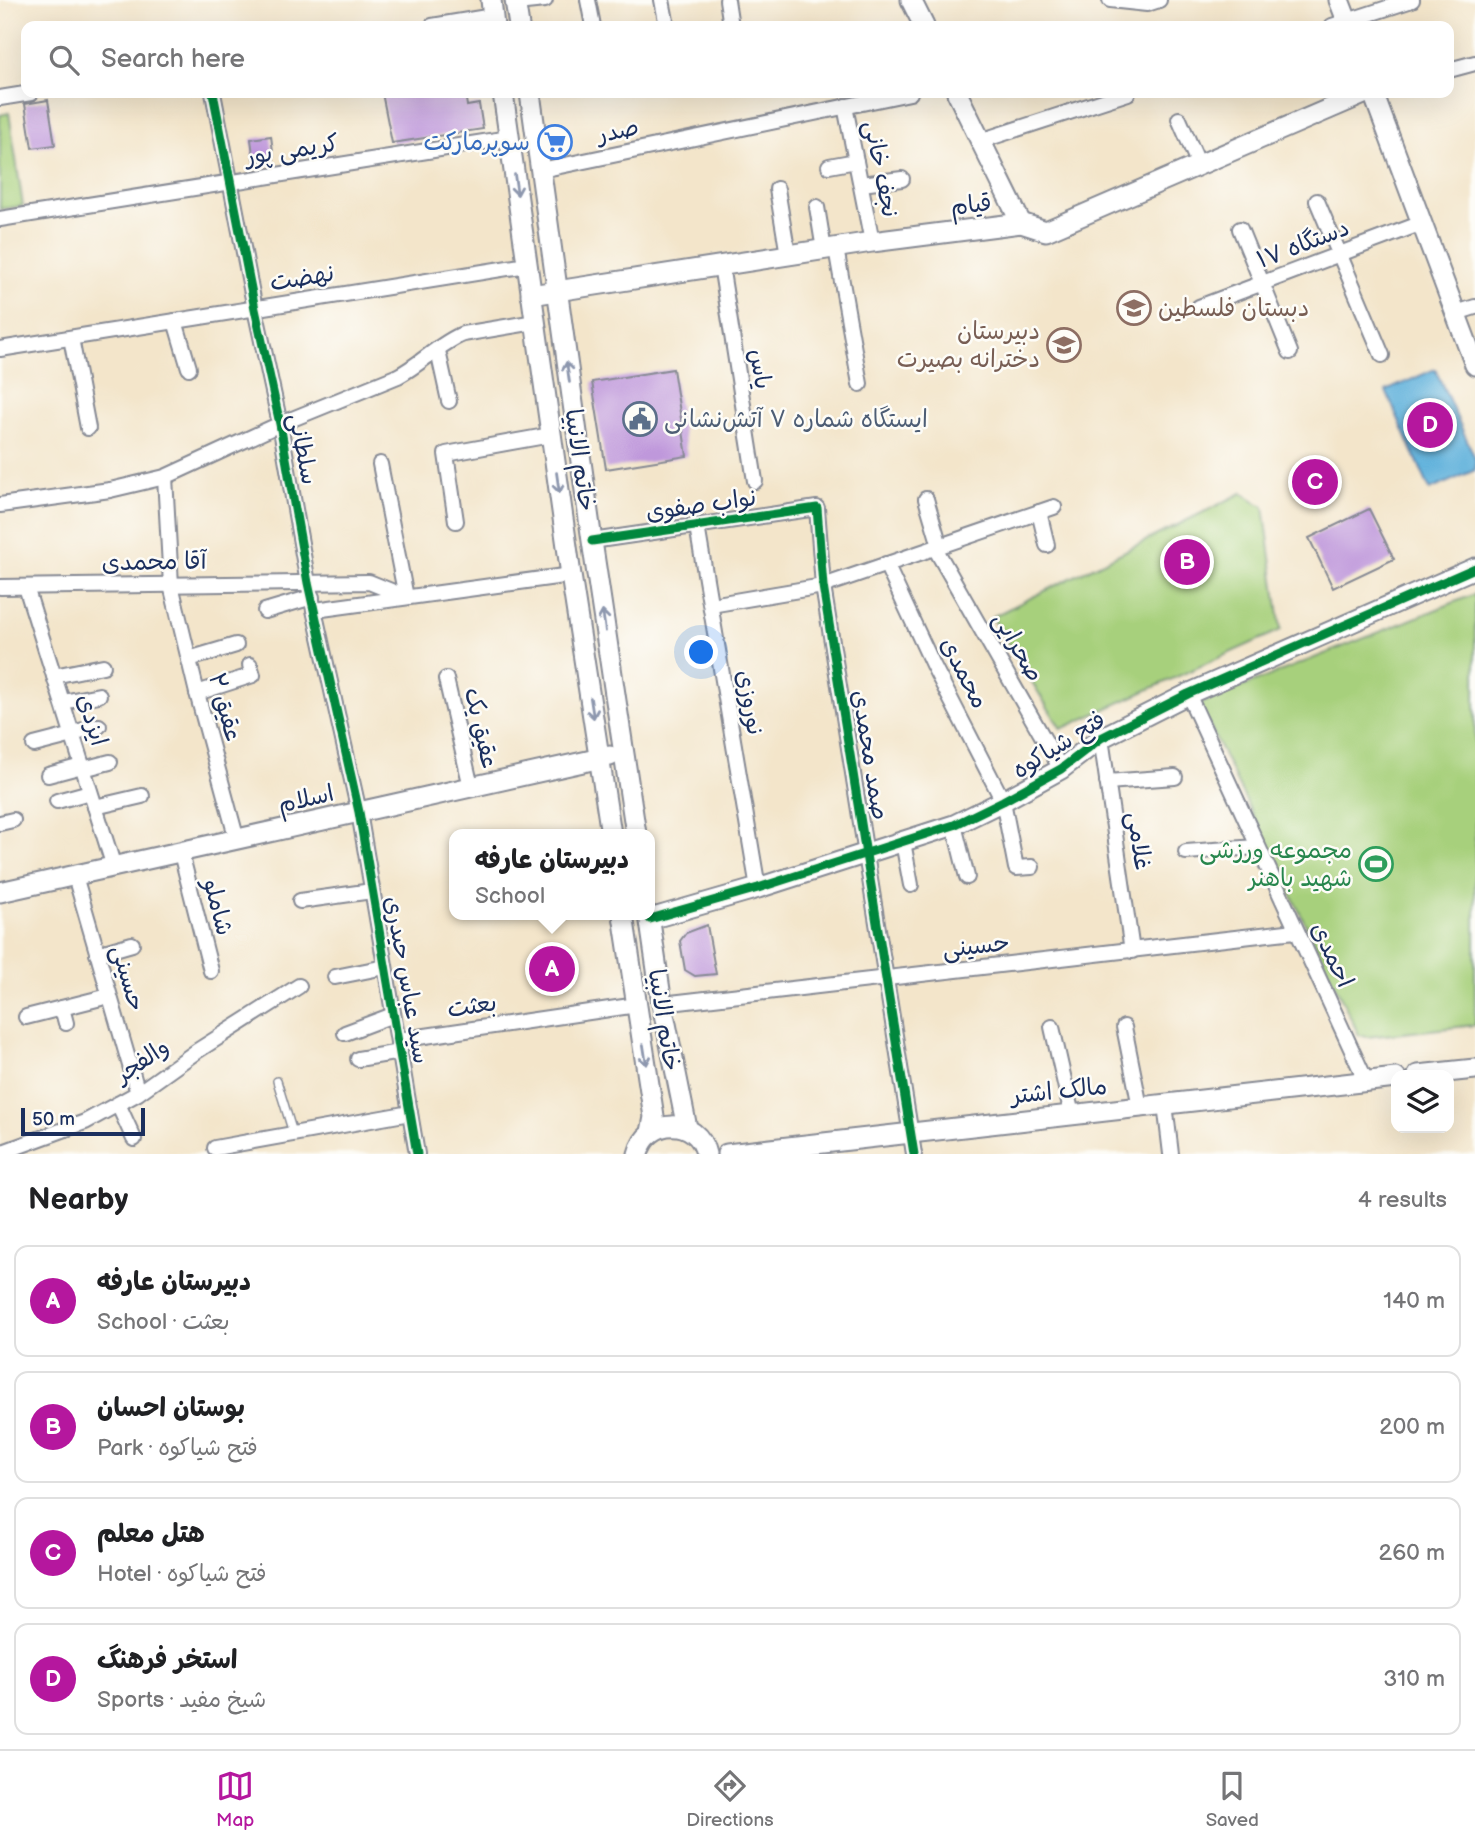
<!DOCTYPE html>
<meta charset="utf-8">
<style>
:root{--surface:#fff;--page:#f6f6f6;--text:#202124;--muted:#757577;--line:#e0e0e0;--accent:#b5179e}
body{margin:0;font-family:"Balsamiq Sans","Playpen Sans Arabic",sans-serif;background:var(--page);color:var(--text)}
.controls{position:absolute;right:21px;bottom:21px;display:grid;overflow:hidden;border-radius:14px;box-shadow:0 7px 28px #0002}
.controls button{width:63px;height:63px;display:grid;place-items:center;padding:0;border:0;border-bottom:2px solid var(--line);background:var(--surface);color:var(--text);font:35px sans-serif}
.scale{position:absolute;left:21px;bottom:18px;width:124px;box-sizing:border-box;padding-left:7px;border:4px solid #1b2f5e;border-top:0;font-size:19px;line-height:24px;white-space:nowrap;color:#1b2f5e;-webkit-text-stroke:5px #fdfcf7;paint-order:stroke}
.you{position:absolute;left:702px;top:653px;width:24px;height:24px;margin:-18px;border:5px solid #fff;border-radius:50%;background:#1a73e8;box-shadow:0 0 0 10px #1a73e833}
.badge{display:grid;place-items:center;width:46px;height:46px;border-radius:50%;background:var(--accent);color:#fff;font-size:23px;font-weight:700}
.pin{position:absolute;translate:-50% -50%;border:4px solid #fff;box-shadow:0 2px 7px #0006}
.popup{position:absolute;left:449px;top:829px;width:206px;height:91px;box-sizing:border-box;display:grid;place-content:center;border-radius:14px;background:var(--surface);filter:drop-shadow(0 2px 5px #0005);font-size:23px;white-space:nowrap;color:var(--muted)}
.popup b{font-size:26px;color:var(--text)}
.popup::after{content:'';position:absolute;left:50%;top:100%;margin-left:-14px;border:14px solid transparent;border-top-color:var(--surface)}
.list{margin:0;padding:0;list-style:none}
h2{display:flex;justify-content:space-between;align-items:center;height:91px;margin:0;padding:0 28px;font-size:30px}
h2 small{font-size:23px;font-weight:400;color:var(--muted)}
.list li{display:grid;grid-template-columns:46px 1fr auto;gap:21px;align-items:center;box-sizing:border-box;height:112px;margin:0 14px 14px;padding:0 14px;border:2px solid var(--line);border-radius:14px}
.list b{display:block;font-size:26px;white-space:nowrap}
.list p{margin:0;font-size:23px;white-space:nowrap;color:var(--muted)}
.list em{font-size:23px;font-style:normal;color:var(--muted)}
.icon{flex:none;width:38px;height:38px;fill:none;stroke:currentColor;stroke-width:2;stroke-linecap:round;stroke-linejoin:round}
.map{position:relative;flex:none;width:1475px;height:1154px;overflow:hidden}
.search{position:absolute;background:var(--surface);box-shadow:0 7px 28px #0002;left:21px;right:21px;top:21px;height:77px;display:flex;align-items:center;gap:18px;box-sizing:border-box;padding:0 24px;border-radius:14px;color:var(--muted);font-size:26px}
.sheet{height:595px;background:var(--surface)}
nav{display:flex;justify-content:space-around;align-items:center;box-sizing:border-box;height:98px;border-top:2px solid var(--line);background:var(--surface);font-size:19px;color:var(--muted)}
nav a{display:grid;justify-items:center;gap:4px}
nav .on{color:var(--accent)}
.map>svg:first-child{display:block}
.green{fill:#a7d07c;stroke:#61806d;stroke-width:2}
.water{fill:#62b2dc;stroke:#3e709d;stroke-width:2}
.building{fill:#bf98db}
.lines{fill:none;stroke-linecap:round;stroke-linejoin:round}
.lane-casing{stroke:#878a94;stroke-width:10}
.street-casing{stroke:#878a94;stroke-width:18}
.secondary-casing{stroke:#878a94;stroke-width:23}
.lane{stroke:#fff;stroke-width:7}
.street{stroke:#fff;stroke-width:14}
.secondary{stroke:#fff;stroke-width:19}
.cycleway-casing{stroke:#fdfcf7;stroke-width:13}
.cycleway{stroke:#00873e;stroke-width:9}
.oneway{stroke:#8d97ae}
.labels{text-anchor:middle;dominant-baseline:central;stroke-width:5;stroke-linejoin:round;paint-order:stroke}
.street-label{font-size:24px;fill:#1b2f5e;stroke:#fdfcf7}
.shop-label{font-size:24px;fill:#366cbe;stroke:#fdfcf7;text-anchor:end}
.education-label{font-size:24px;fill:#785e54;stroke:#fdfcf7;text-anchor:start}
.service-label{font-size:24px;fill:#4e5e75;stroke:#fdfcf7;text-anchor:start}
.leisure-label{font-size:24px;fill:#27864d;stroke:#fdfcf7;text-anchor:end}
</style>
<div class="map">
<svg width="1475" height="1154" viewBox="0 0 1475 1154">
<rect width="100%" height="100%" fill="#fdfcf7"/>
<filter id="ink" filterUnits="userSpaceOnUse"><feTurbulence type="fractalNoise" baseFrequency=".0143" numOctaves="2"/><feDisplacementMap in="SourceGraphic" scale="14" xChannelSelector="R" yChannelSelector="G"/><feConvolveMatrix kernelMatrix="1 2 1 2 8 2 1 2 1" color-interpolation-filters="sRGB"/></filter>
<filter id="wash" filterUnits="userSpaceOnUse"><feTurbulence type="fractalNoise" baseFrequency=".00686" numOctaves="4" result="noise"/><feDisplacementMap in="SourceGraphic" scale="28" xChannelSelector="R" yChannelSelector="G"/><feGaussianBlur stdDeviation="1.57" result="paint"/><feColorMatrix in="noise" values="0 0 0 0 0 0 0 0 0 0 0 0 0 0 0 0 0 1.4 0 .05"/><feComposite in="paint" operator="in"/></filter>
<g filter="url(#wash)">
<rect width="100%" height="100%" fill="#f3e5ca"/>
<g class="green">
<path d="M9 113 23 206 0 209V115Z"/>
<path d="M1242 493 1264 507 1281 630 1061 729 992 617Z"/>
<path d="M1475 594V1025L1367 1037 1359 1035 1199 704Z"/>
</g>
<path class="water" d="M1435 369 1475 458V470L1430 490 1386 391Z"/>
<g id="blocks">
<g class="building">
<path d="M382 93H465L467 106 479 104 483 129 392 143Z"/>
<path d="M48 100 55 145 32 148 25 104Z"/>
<path d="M271 136 274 159 254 162 251 139Z"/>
<path d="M673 369 687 456 606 469 592 382Z"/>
<path d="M1369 509 1394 559 1333 588 1309 538Z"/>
<path d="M707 925 716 974 695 976 685 970 680 941 686 933Z"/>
</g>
</g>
</g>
<g filter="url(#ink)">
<use href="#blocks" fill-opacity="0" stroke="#878a94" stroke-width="2"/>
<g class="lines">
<g class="lane-casing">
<path id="lane" d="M277 1081 293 1133"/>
</g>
<g class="street-casing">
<g id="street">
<path d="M588 0 593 26"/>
<path d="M662 0 667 26"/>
<path d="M727 0 731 26"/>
<path d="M1110 0 1147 4 1159 0"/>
<path d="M516 3 545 0"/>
<path d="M432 26 493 16"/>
<path d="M1332 26 1412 0"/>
<path d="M1449 70 1475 63"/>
<path d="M213 93 255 309 280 424 308 583 359 812 417 1154"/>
<path d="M0 98 31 93"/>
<path d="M845 106 872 242"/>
<path d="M1179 119 1199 165"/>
<path d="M980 141 1128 93"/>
<path d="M829 166 856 161"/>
<path d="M541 170 910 93"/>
<path d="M861 184 902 179"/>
<path d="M777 189 788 255"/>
<path d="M1317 201 1382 355"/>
<path d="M817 207 824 250"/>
<path d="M0 219 509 138"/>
<path d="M1240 229 1290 352"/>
<path d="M836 248 860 384"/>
<path d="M721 265 755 481"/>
<path d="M1199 307 1422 223"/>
<path d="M1456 313 1475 307"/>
<path d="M175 321 189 368"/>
<path d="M71 338 88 428"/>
<path d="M0 349 527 265"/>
<path d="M438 351 449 401"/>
<path d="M380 464 406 597"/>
<path d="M165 477 171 585 197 693 237 840"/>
<path d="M926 499 940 546"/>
<path d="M0 505 110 490 165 477 280 424 398 376C421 364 440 343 463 334L535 322"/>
<path d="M1039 512 1047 545"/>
<path d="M456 521 446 454 551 435"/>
<path d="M697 526 758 888"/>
<path d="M592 541 817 508 823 586 914 1154"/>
<path d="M935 548 1061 769"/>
<path d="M886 564 933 665 1003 801 1016 868 1032 867"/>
<path d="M0 587 369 582 406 597"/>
<path d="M26 587 114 867"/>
<path d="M711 605 823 586 1054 507"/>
<path d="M315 610 571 575"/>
<path d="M265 611 312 597"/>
<path d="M189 659 236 645"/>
<path d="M54 676 103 666"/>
<path d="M446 679 471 787"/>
<path d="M197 693 253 675 250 665"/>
<path d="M1188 694 1366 1081"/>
<path d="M63 702 99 695"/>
<path d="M72 733 99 726"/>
<path d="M1101 738 1132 951"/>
<path d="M34 745 73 735"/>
<path d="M83 769 110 762"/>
<path d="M48 775 82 766"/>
<path d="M1107 782 1175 777"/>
<path d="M57 801 90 792"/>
<path d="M95 807 142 796"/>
<path d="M0 823 13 820"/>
<path d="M954 825 967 877"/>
<path d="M903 842 911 885"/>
<path d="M1186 852 1257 847"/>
<path d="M181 853 211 971"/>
<path d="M75 876 138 1093"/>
<path d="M300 901 372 891"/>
<path d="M97 954 132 944"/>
<path d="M335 977 385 967"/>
<path d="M662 1004 1295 931"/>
<path d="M62 1008 66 1023"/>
<path d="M26 1017 109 996"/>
<path d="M1052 1027 1072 1115"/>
<path d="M1124 1027 1140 1107"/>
<path d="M345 1033 393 1015"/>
<path d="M398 1040 637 1005"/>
<path d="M358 1059 400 1052"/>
<path d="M118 1104 134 1139"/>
<path d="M1165 1104 1171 1154"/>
<path d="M215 1148 410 1113"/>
<path d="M0 1153 85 1122 138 1093 197 1051 299 986"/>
</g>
</g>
<g class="secondary-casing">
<g id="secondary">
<path d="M491 0 494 26"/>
<path d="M515 0 519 26"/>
<path d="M911 0 924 26"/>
<path d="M1339 0 1349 26"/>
<path d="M503 93 571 575 611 834"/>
<path d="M530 93 592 541 636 834"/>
<path d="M957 93 1021 223"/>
<path d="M1373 93 1475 365"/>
<path d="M531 295 872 242 1021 223 1046 231 1366 93"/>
<path d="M0 892 610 756"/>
<path d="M623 915 654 1117 651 1132"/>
<path d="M649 915 662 1004 687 1128"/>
<path d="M650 919 758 888 954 825 1003 801 1061 769 1101 738 1188 694 1475 568"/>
<path d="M1418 1075 1475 1069"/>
<path d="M638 1154C647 1117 698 1116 706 1154"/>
<path d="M727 1154 1396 1078"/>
</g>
</g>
<use href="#lane" class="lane"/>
<use href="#street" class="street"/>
<use href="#secondary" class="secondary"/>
<g class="cycleway-casing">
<g id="cycleway">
<path d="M213 93 255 309 280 424 308 583 359 812 417 1154"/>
<path d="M592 541 817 508 823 586 914 1154"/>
<path d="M650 919 758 888 954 825 1003 801 1061 769 1101 738 1188 694 1475 568"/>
</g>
</g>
<use href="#cycleway" class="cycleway"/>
</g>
<defs><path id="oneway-shaft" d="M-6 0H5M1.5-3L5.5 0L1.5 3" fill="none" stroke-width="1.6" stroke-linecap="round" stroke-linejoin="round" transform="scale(1.75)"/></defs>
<g class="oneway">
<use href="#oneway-shaft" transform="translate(516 185) rotate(82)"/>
<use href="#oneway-shaft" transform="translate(568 372) rotate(-98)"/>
<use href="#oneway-shaft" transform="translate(558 483) rotate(82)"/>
<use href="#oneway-shaft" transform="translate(604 621) rotate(-98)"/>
<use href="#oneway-shaft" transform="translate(592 708) rotate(81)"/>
<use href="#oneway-shaft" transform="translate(645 1055) rotate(81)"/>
</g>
</g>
<defs>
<g id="supermarket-ring" transform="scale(1.75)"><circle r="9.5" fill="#fdfcf7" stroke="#3f7fe0" stroke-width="1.5"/><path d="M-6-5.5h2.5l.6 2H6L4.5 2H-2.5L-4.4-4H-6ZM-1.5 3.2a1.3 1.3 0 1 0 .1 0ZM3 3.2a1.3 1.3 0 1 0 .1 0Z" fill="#3f7fe0"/></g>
<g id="school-ring" transform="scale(1.75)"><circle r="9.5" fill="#fdfcf7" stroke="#8d6e63" stroke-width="1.5"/><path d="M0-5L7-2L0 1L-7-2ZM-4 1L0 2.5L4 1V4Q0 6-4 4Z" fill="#8d6e63"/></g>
<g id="civic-ring" transform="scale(1.75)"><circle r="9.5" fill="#fdfcf7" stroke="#5c6f8a" stroke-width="1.5"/><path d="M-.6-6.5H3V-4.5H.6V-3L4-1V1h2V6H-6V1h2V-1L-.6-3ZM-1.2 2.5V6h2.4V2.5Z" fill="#5c6f8a"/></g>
<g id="stadium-ring" transform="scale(1.75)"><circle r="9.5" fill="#fdfcf7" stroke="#2e9e5b" stroke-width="1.5"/><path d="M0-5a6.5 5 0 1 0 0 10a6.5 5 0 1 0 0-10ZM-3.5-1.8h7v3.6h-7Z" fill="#2e9e5b"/></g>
</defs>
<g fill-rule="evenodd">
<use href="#supermarket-ring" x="555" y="142"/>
<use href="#school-ring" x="1134" y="308"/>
<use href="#school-ring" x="1064" y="345"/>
<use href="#civic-ring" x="640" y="419"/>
<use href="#stadium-ring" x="1376" y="864"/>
</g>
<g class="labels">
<g class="street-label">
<text transform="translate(618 131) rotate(-12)">صدر</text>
<text transform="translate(292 150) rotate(-9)">کریمی پور</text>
<text transform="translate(881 169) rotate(79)">نجف خانی</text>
<text transform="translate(971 205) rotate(-7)">قیام</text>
<text transform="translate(1303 244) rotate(-21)">۱۷ دستگاه</text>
<text transform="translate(302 278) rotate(-9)">نهضت</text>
<text transform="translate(760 369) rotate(81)">یاس</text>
<text transform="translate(303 449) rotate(79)">سلطانی</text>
<text transform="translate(580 460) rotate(82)">خاتم الانبیا</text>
<text transform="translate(701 505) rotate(-8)">نواب صفوی</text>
<text transform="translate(154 562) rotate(-1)">آقا محمدی</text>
<text transform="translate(1018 647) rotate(60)">صحرایی</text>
<text transform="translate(964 673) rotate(63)">محمدی</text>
<text transform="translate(750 703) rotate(80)">نوروزی</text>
<text transform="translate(225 707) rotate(75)">عقیق ۲</text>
<text transform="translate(92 720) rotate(73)">ایزدی</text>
<text transform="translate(481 728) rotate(77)">عقیق یک</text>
<text transform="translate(1059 745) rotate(-32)">فتح شیاکوه</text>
<text transform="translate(870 755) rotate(81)">صمد محمدی</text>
<text transform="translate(306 799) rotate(-13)">اسلام</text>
<text transform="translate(1139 841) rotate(82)">غلامی</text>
<text transform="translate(218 907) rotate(76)">شاملو</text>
<text transform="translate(976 946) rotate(-6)">حسینی</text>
<text transform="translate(1332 955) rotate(65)">احمدی</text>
<text transform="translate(128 978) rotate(74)">حسینی</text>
<text transform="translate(407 980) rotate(80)">سید عباس حیدری</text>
<text transform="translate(472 1006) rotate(-8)">بعثت</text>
<text transform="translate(664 1020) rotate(81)">خاتم الانبیا</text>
<text transform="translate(142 1061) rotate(-34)">والفجر</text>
<text transform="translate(1059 1091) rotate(-6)">مالک اشتر</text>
</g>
<g class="shop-label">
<text x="530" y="142">سوپرمارکت</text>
</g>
<g class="education-label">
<text x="1158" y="308">دبستان فلسطین</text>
<text x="1040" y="331" text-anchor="end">دبیرستان<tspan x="1040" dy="28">دخترانه بصیرت</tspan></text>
</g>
<g class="service-label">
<text x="664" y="419">ایستگاه شماره ۷ آتش‌نشانی</text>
</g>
<g class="leisure-label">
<text x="1352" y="850">مجموعه ورزشی<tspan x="1352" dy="28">شهید باهنر</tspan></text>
</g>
</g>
</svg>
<div class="controls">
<button><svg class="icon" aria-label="layers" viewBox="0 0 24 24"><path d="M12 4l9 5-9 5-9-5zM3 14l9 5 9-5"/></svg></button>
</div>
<div class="scale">50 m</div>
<div class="you"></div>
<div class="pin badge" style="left:552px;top:969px">A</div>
<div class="popup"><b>دبیرستان عارفه</b>School</div>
<div class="pin badge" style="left:1187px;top:562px">B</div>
<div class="pin badge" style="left:1315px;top:482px">C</div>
<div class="pin badge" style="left:1430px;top:425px">D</div>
<div class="search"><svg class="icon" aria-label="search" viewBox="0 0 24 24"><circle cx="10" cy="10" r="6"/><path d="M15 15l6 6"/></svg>Search here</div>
</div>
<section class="sheet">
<h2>Nearby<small>4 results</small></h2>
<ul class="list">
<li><span class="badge">A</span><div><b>دبیرستان عارفه</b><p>School · بعثت</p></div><em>140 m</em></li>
<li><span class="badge">B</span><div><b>بوستان احسان</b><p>Park · فتح شیاکوه</p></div><em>200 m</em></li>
<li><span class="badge">C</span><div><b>هتل معلم</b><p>Hotel · فتح شیاکوه</p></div><em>260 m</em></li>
<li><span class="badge">D</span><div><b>استخر فرهنگ</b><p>Sports · شیخ مفید</p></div><em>310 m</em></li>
</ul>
</section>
<nav>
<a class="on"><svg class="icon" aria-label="map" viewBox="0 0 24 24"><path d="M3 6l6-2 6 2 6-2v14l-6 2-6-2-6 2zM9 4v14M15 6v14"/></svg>Map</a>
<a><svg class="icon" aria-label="directions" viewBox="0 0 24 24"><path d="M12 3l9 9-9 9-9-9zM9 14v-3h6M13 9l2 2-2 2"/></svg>Directions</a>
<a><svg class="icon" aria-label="saved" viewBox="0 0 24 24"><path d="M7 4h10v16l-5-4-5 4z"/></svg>Saved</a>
</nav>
